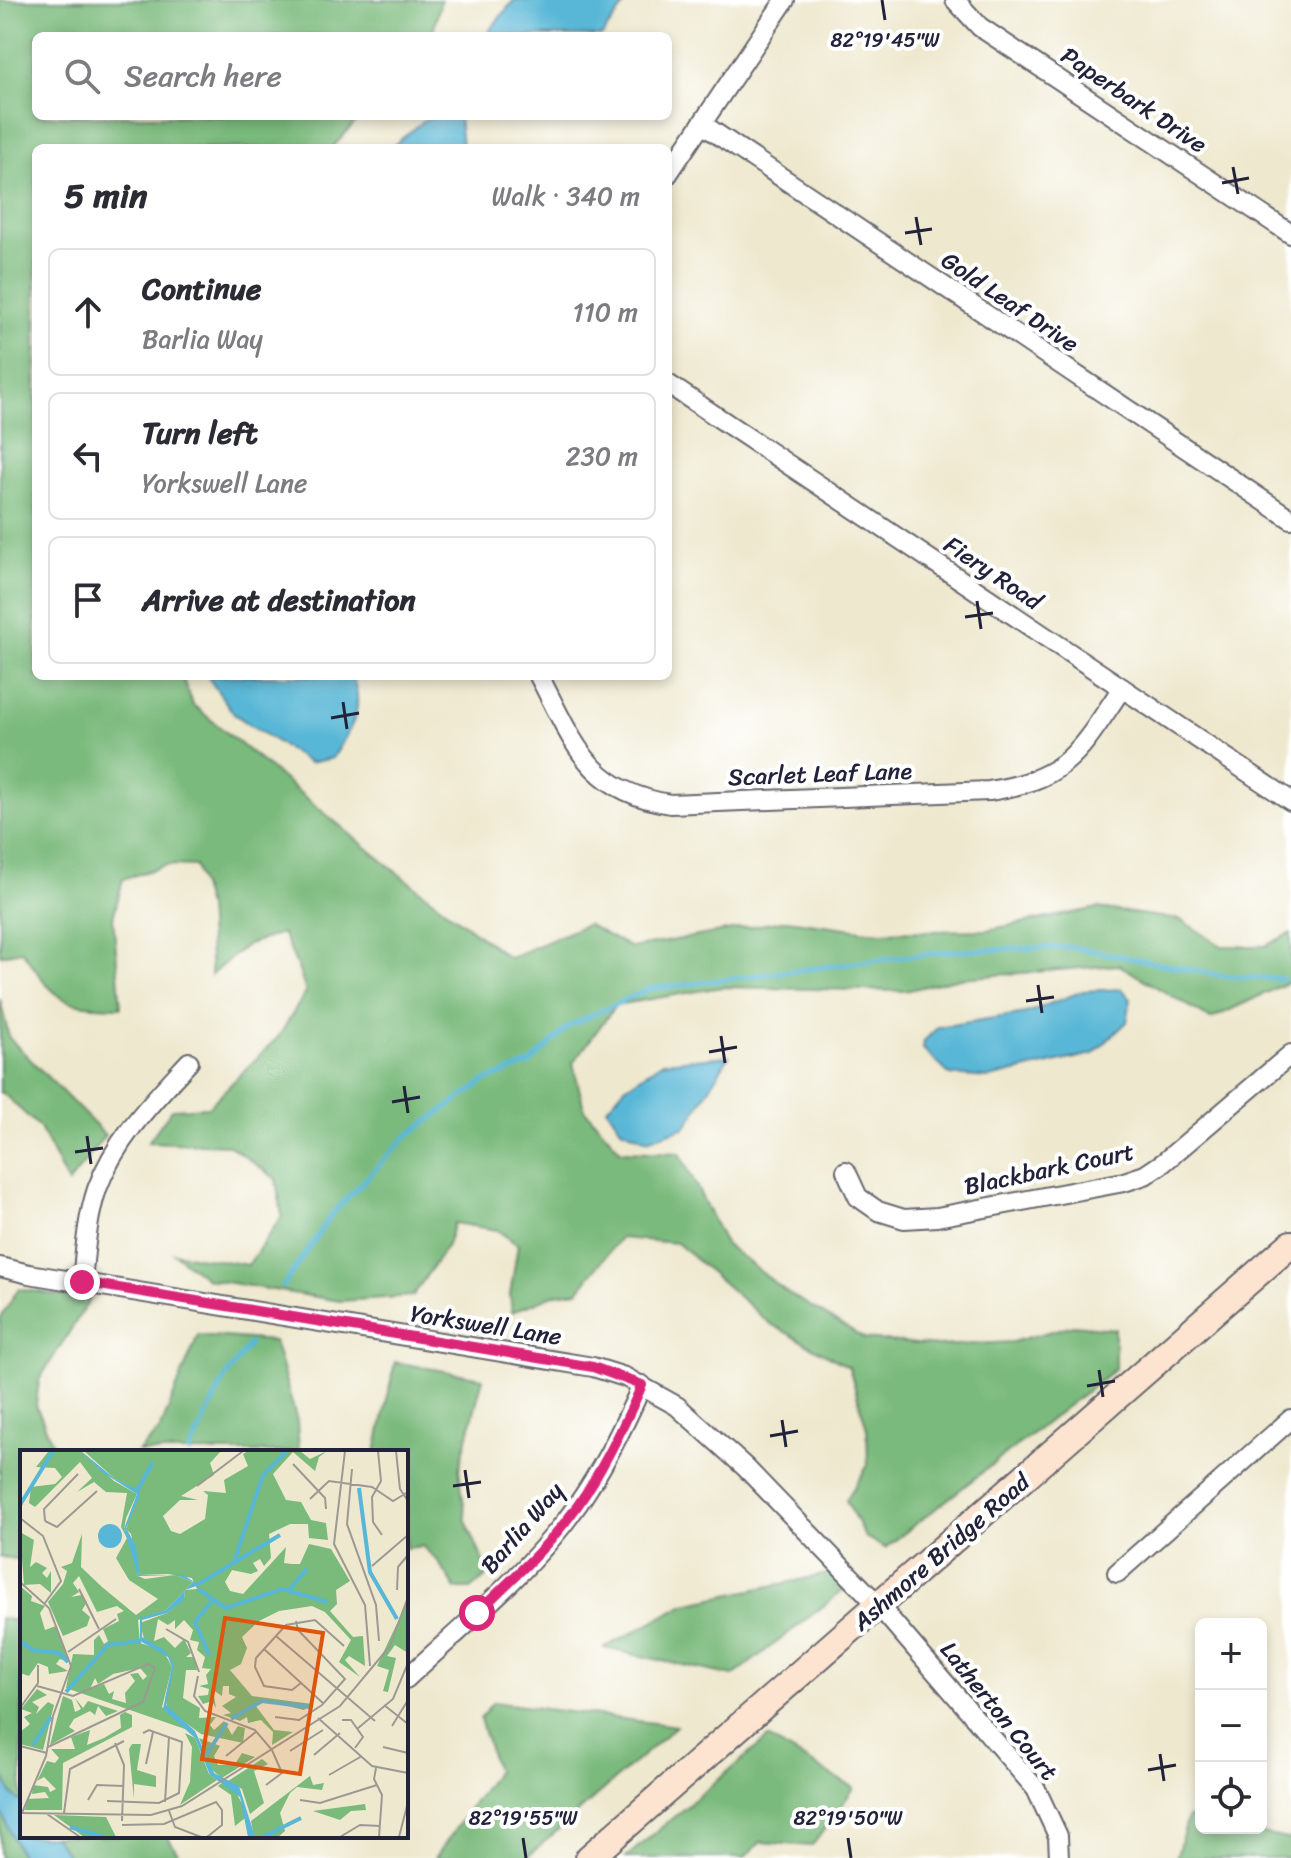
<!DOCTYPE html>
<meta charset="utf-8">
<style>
:root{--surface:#fff;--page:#f2f2f3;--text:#2b2b33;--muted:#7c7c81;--line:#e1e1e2}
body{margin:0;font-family:Sriracha,sans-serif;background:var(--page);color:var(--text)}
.controls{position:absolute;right:24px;bottom:24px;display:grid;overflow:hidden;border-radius:12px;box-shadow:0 4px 12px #0003}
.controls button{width:72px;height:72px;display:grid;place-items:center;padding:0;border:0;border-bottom:2px solid var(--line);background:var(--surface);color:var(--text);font:40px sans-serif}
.stop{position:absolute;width:24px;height:24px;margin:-18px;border:6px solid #db2777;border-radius:50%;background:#fff}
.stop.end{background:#db2777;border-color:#fff;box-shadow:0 2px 8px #0008}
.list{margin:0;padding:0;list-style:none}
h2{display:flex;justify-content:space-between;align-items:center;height:104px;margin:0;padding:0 32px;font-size:34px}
h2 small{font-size:26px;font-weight:400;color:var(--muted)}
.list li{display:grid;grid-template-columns:52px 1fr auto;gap:24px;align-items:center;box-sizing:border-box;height:128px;margin:0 16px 16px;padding:0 16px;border:2px solid var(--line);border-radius:12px}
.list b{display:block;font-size:30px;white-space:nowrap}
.list p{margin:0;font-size:26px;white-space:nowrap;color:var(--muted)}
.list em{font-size:26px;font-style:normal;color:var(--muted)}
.icon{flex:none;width:44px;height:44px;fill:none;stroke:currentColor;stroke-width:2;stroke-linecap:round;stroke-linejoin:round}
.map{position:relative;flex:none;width:1291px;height:1858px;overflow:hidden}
.search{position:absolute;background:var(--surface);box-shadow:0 4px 12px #0003;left:32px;top:32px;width:640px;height:88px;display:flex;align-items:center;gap:20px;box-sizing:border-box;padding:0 28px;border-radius:12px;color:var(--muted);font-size:30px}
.panel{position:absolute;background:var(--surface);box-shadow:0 4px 12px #0003;left:32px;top:144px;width:640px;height:536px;border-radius:12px}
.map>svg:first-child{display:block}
.forest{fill:#7aba7b;stroke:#4e6e5b;stroke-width:2}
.water{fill:#58b7d6;stroke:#3d6c88;stroke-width:2}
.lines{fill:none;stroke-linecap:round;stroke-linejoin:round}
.stream{stroke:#58b7d6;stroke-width:5}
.street-casing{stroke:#69676e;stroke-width:22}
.secondary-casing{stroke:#69676e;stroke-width:30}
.street{stroke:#fff;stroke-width:18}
.secondary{stroke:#fde4d1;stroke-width:26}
.route{stroke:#db2777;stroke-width:10}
.ticks{fill:none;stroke:#22223b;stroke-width:3}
.labels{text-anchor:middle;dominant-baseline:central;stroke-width:8;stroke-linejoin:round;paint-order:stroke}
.street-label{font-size:24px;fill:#22223b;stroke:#fff}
.inset-river{fill:none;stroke:#58b7d6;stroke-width:4}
.inset-road{fill:none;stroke:#9c9993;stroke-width:2}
.view{fill:#de560e;fill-opacity:0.15;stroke:#de560e;stroke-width:4}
.inset-edge{fill:none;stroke:#22223b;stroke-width:4}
.ticks-label{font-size:20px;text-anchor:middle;fill:#22223b;stroke:#fff;stroke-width:8;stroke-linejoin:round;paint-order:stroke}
</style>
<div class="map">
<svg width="1291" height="1858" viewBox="0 0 1291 1858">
<rect width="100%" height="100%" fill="#fff"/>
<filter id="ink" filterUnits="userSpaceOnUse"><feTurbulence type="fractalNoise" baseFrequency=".0125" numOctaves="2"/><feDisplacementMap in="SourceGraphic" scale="16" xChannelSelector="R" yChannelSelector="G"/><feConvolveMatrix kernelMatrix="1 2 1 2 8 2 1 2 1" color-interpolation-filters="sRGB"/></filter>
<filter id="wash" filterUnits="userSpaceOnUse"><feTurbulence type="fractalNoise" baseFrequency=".006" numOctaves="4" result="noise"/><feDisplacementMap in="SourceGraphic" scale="32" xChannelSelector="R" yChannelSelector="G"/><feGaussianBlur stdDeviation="1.8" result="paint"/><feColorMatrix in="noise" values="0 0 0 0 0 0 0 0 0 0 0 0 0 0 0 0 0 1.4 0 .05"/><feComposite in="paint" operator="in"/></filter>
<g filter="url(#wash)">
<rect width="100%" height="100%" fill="#eee8ce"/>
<g class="forest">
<path d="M0 0H441L432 36H36V116H361L332 148H36V676H182L193 705 395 871 509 958 587 924 631 948 787 920 876 932 987 930 1098 908 1181 920 1222 946H1265L1291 933V981L1211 1019 1119 965 960 978 905 991 722 987 616 1005 573 1063 584 1109 621 1151 680 1153 725 1244 788 1293 865 1339 938 1346 1012 1342 1073 1325 1115 1329V1369L885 1548 865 1537 846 1500 868 1465 867 1429 849 1367 769 1323 677 1243 620 1238 578 1291 556 1294 512 1312 510 1295 518 1245 497 1230 454 1223 447 1245 413 1296 340 1301 207 1279 174 1253 248 1265 282 1216 276 1179 229 1145 148 1142 172 1109 208 1107 279 1036 306 992 297 965 282 933 246 945 211 975 207 907 195 866 167 865 123 879 113 918 121 1007C58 1006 58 1001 22 951L0 955Z"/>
<path d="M0 999 9 1038 105 1135 68 1184 40 1128 3 1093H0Z"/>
<path d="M18 1289 90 1299 39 1380 36 1405 55 1450 59 1452H22V1560L0 1557V1319Z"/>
<path d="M198 1335 274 1341 297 1421 299 1452H138L160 1430Z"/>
<path d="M395 1362 483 1378 459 1469 466 1521 489 1574 471 1589H456L437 1560 422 1546 406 1548V1452H376Z"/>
<path d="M832 1573 848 1587 733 1676 604 1648 685 1604Z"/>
<path d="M0 1618 22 1622V1803L12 1795 0 1769Z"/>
<path d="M493 1702 676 1726 526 1858H435L496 1771 480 1719Z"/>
<path d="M768 1738 854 1788 812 1846 761 1842 744 1858H625Z"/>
<path d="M0 1810 22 1858H0Z"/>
<path d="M1188 1817 1201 1820V1828H1236L1291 1840V1858H1176Z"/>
<path d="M53 1836H167L181 1858H70Z"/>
</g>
<g class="water">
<path d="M514 0H628L602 36H485Z"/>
<path d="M430 116H459L462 148H390Z"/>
<path d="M207 676H352C366 711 350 729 333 758L309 763 234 714Z"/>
<path d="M1122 989 1131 999 1127 1022 1093 1054 989 1078 950 1075 923 1049 924 1041 938 1027 1026 1013 1083 991Z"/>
<path d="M729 1056 686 1127 647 1140 621 1129 607 1108 625 1087 663 1062Z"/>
<path d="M0 1769 12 1795 22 1803V1836H53L70 1858H22L0 1810Z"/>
</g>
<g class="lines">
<g class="stream">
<path d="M283 1286 332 1214 407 1136 485 1081 531 1063 569 1026 649 989 951 951 1072 947 1223 976 1283 979"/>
<path d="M189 1452 225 1378 249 1344"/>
</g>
</g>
</g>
<g filter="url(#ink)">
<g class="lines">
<g class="street-casing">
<g id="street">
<path d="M955 0 980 27 1291 234"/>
<path d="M702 124 1291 519"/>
<path d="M668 174 785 0"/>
<path d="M668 384 1291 801"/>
<path d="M539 676C574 742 587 791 670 804L989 791C1069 779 1080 750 1122 688"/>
<path d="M846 1171 858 1197 878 1211 904 1219 937 1217 1124 1182 1145 1175 1163 1163 1291 1054"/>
<path d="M0 1267 29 1274 593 1367 625 1377 677 1406 745 1467 879 1606 1036 1789 1058 1836 1059 1858"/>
<path d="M82 1282C85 1251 87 1219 97 1189 115 1139 154 1100 189 1062"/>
<path d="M1117 1573 1291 1419"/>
<path d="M406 1679C463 1626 534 1568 578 1504 604 1467 624 1426 642 1385"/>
</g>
</g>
<g class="secondary-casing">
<path id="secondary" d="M589 1858 1291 1244"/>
</g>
<use href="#street" class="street"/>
<use href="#secondary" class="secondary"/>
</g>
</g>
<g class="lines" filter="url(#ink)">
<path class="route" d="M82 1282 593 1367 642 1385C624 1426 604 1468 578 1505 550 1545 512 1579 477 1613"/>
</g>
<path class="ticks" d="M882 0 885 20M1233 167 1238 194M1222 183 1249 178M916 217 921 245M905 233 932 229M977 601 981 629M965 617 993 613M343 702 347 729M331 718 359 713M1038 985 1042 1013M1026 1001 1054 997M721 1036 725 1063M709 1052 737 1047M404 1086 408 1113M392 1102 420 1097M87 1136 91 1164M75 1152 103 1148M1099 1370 1103 1397M1087 1386 1115 1381M782 1420 786 1447M770 1436 798 1431M465 1470 469 1498M453 1486 481 1482M1160 1754 1164 1781M1148 1770 1176 1765M523 1838 526 1858M848 1838 851 1858"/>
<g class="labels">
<g class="street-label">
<text transform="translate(1134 100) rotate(34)">Paperbark Drive</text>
<text transform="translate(1010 302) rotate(34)">Gold Leaf Drive</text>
<text transform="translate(993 573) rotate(34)">Fiery Road</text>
<text transform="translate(820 774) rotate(-2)">Scarlet Leaf Lane</text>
<text transform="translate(1049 1169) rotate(-12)">Blackbark Court</text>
<text transform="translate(486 1325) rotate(9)">Yorkswell Lane</text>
<text transform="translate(522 1528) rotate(-49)">Barlia Way</text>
<text transform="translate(941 1552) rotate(-41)">Ashmore Bridge Road</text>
<text transform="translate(999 1711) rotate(51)">Latherton Court</text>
</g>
</g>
<g transform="translate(20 1450)">
<rect width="388" height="388" fill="#eee8ce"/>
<path d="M41 1H61L94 31 117 44 106 68 104 80 111 92 118 126 125 129 155 125 173 132 146 160 118 170 120 193 142 200 125 193 120 173 147 163 164 149 165 140 177 139 172 128 148 124 120 125 111 84 106 79 119 41 95 29 64 1H201L190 13 194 25 161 46 178 50H160L143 66 151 81 160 84 185 69 188 45 183 41 206 43 204 30 228 16 223 4 228 1H280L290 9 307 1 299 7 295 21 273 2 253 24 266 50 281 52 291 70 306 73 308 90 289 88 288 74H270L249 84 251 108 244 116 240 109 233 113 238 121 231 124 212 120 205 132 210 141 223 144 266 97 264 113 271 114H280L289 94 311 99 330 131 316 140 317 154 310 161 333 187 343 186 345 216 329 206 325 210 340 227 319 212 331 190 305 162 292 156 259 161 239 171 222 187 227 198 221 214 210 220 232 246 292 254 284 260 247 251 235 255 254 280 273 282 252 295 253 282 241 270 228 273 227 267 220 271 203 265 211 263 202 256 216 247 209 244V236H203L202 246 193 240 196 258 192 251 183 254 178 246 188 245 189 239 179 236 188 234 186 225 191 219 182 218 185 207 177 200 179 192 170 190 173 180 164 170 155 179V170L148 175 138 169 134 191 144 187 155 198 164 189 171 203 166 207H174L177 220H166L163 248 180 258 179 268 196 267 190 275 194 280 204 271 212 285 218 276 225 278 223 293 181 284 148 260 145 249 153 213 143 200 152 217 142 257 168 280 46 238 53 204 74 205V190L79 185 84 194 88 191 83 179 99 171 97 164 104 161 97 156 77 162 59 126 53 133 59 142 51 147 62 145 67 152 62 160 70 167 67 176 43 186 28 152 43 134 47 121 41 117 52 113 62 84 61 117 82 137 116 165 138 149 109 130 96 108 107 88 101 77 107 43 86 42 74 32 57 42 72 28 60 12 15 57 9 53 11 37 35 34 42 27 35 18 16 17 28 2ZM120 218 127 226 123 230 118 223 110 224 115 231 105 243 106 253 92 249 94 241 89 244 84 234 70 239 75 228 78 234 93 224ZM0 82 14 90 10 117 16 112 27 118 22 123 27 128 31 121V143L20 134 4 135ZM0 136 12 146 11 151 25 156 20 163 25 180 36 176 49 212 40 209 36 214 48 221 29 224 28 217 18 213 9 226 0 223ZM388 150V203L375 195 367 206 376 208 368 242 363 241 369 220 357 216ZM17 239 27 245 12 252 19 257 16 264 28 252 34 255 23 300 0 294V282L10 274 4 267 12 263 1 259ZM43 246 52 250 55 262 61 259 55 248 63 258 68 251 98 261 86 266 78 256 75 265 70 261 54 269 49 277 55 281 30 295ZM105 262 112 265V277L43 313 42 360H5L7 349 29 348 25 342 12 344 13 335 28 337 30 342 36 339 24 327 17 331 27 311 35 313 39 308 31 299H55L51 287 70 280 67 295 84 288 101 278 100 265ZM165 283 175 288 189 324 197 330 160 355 170 332 172 297ZM179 288 200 296 194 306 198 315 215 314 222 303 235 307 202 328 192 320ZM112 294H121L117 320 136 326V337L114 334V349L109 299ZM242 309 248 314 234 321 244 353 230 364 222 339 208 331ZM290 326 293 335 304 333 302 340 277 337 270 343 260 363 265 381 258 387H234L231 371ZM202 333 216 342 223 356 225 368 215 376 211 345 198 336ZM345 354 346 360 331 361 320 370 293 361ZM34 365 86 367 96 387H64Z" fill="#7aba7b" fill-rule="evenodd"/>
<path d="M61 1 95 29 119 40 120 46 106 78 116 96 120 125H163L179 135 165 140 164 150 147 163 122 170V187L144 200 152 210 154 216 146 255 175 281 194 323 219 336 235 387H228L220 347 190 325 175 288 143 259 152 217 148 207 120 191V168L146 160 173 132 155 125 118 126 104 79 117 44 82 22ZM78 86a12 12 0 1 1 24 0a12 12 0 1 1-24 0Z" fill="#58b7d6"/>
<path class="inset-river" d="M339 38 350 122 377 169M117 41 133 12M0 55 33 1M215 109 243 25 267 1M177 135 260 85M178 139 206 158 262 139 308 152M270 139 287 119M0 191 13 200 39 203 48 212M189 205 175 172 192 151M46 242 88 195 121 191M211 269 242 251 290 257M13 295 31 267M186 305 207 273M50 377 84 387M243 387 281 368"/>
<path class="inset-road" d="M325 1 314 94 345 155 350 216M358 1 361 31 352 47 353 72 362 85M376 1 380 39 388 51M273 14 305 48 306 59M332 19 327 74 356 155 359 191M177 36 223 1M290 49 309 31 352 37 373 51 388 42M0 68 23 86 41 131 25 153M25 71 37 77 77 41M25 71 24 59 58 24M352 116 388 85M0 132 29 158 51 216 33 266 26 306 2 363M59 139 79 179M377 140 378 117 388 105M146 179 168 192 179 222M256 186 355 271M244 199 304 254M48 202 96 169M178 226 174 246 185 261 235 280 252 300 262 323 246 335M281 233 272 240 244 236 235 217 236 208 266 175 295 170 324 196M17 236 53 246 128 214 135 218 123 252 28 297M364 255 388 274M0 258 18 233V215M255 267 279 270 302 255 325 229 278 180 276 171M298 268 352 316 388 323M322 270H331L343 287 335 298M372 276 388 250M337 279 373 249 388 213M95 293 104 315 102 371V365M0 296 27 303M363 297 388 303M270 301 303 280M294 305 320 283M206 306 237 281M126 314 133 282M356 318 354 329 362 345 359 387M309 325 342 306M68 350 77 335 103 336M280 350 300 353 357 335M87 351 139 353 159 343 162 292 129 280 123 283M145 352 149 287M149 361 155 377 181 387M0 363 131 365 162 356 320 256 370 196 388 147M44 363 50 319 104 291M27 364 60 387M102 375 144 374 196 352 202 360V375L187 387M320 387 340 375 360 376M379 387 388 352"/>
<path class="view" d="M205 168 303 183 280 324 182 309Z"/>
<rect width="388" height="388" class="inset-edge"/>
</g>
<g class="ticks-label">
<text x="885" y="47">82°19'45"W</text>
<text x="523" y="1825">82°19'55"W</text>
<text x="848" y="1825">82°19'50"W</text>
</g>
</svg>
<div class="controls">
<button>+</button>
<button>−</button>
<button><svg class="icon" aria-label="locate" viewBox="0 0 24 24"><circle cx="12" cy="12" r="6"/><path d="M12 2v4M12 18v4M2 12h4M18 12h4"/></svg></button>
</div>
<div class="stop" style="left:477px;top:1613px"></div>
<div class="stop end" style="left:82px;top:1282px"></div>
<div class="search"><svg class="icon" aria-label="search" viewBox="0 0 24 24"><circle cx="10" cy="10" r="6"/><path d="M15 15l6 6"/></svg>Search here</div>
<section class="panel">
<h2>5 min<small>Walk · 340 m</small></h2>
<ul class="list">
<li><svg class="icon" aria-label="ahead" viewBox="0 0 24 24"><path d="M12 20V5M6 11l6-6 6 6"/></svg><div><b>Continue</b><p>Barlia Way</p></div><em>110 m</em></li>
<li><svg class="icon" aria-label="left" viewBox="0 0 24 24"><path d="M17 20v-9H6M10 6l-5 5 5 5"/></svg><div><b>Turn left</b><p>Yorkswell Lane</p></div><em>230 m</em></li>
<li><svg class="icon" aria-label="arrive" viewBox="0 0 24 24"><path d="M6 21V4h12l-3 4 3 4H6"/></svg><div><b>Arrive at destination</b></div></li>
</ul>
</section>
</div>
